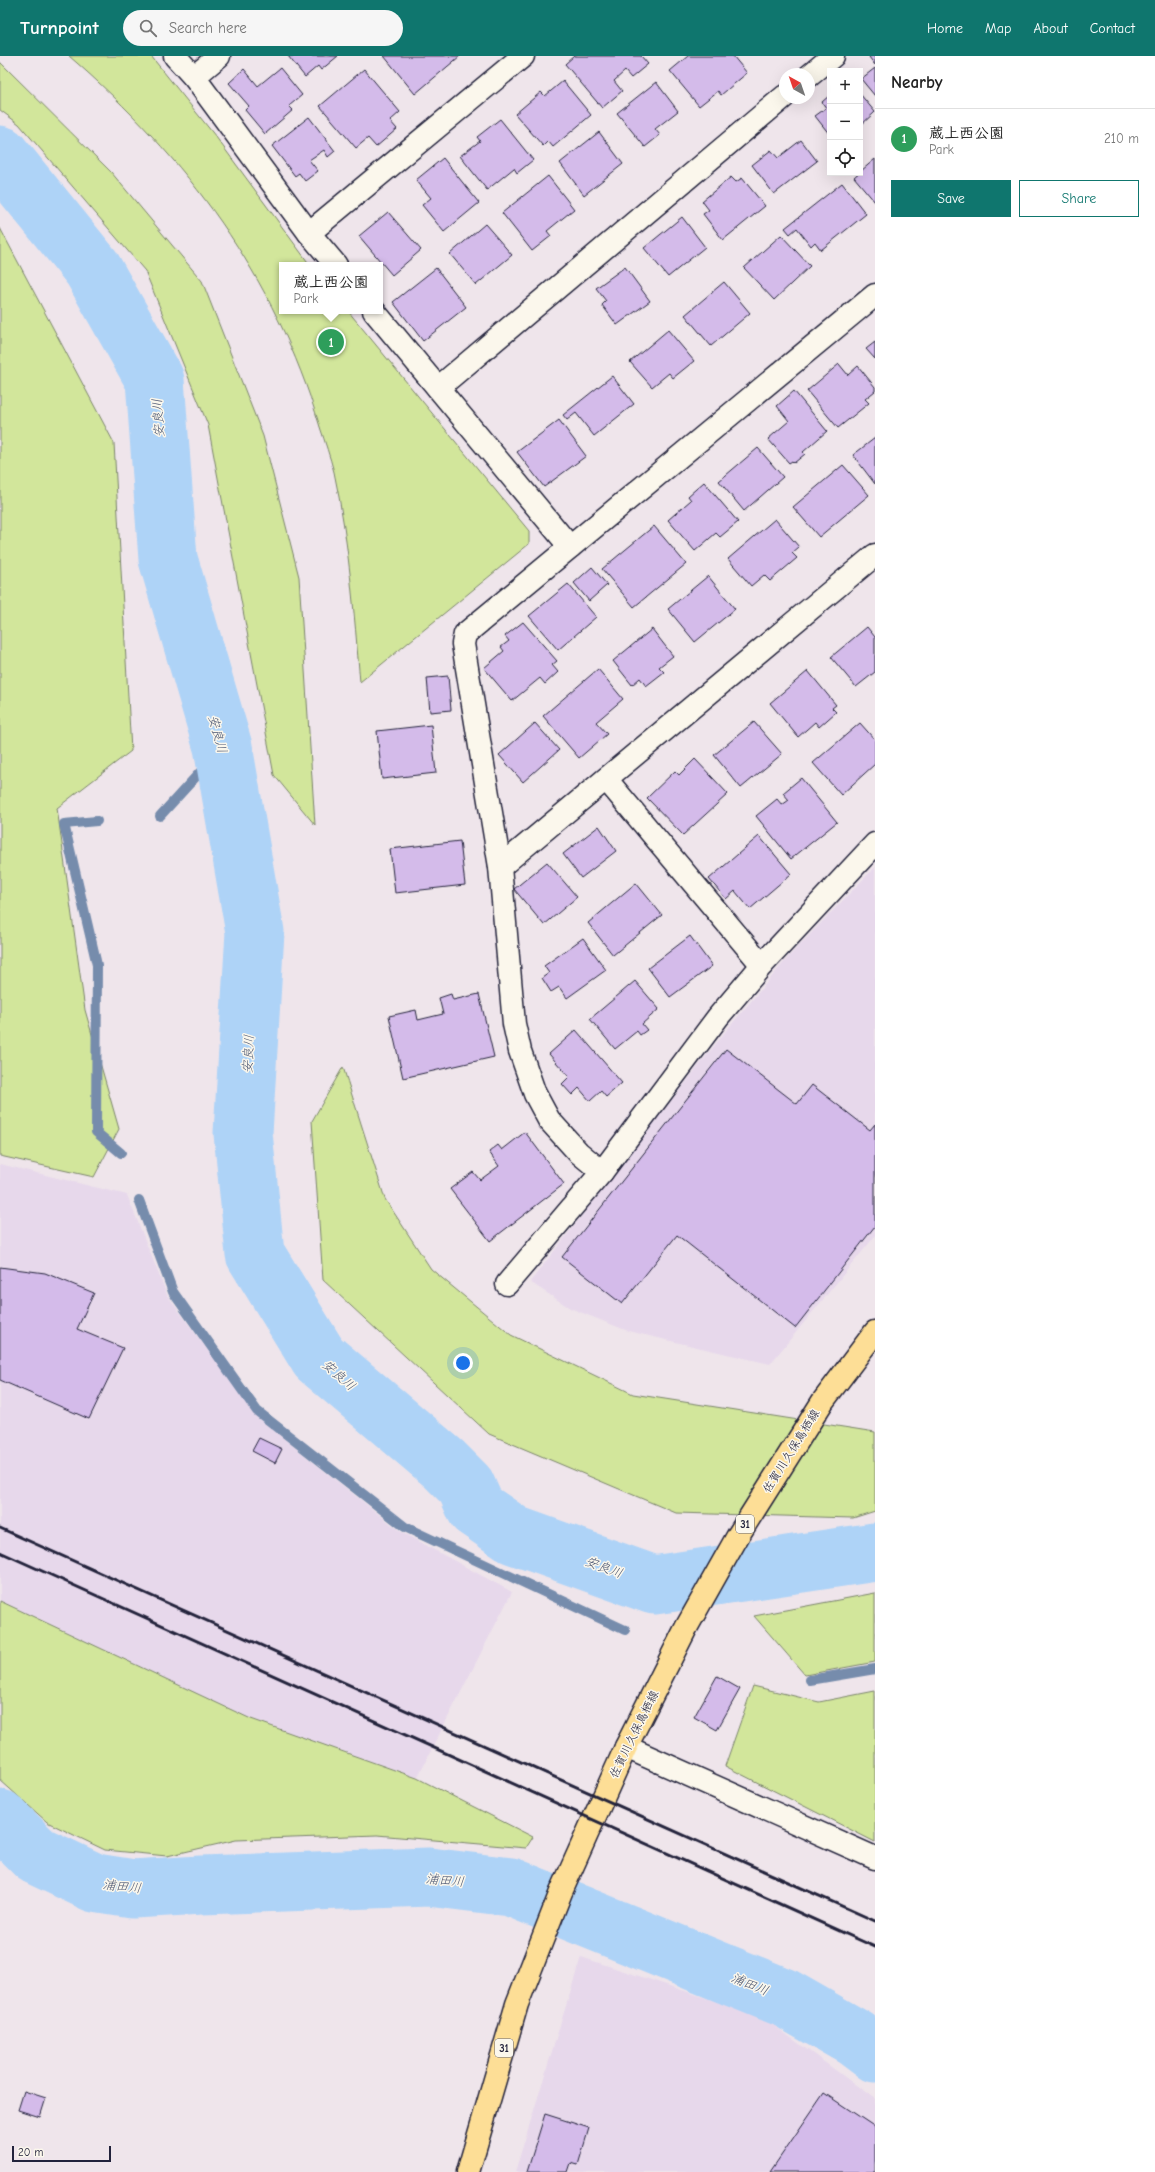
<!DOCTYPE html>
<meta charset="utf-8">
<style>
:root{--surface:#fff;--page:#f6f6f6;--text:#222;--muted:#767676;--line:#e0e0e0;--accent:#0f766e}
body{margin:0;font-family:"Comic Neue","Klee One",sans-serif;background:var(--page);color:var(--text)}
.controls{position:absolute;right:12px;top:12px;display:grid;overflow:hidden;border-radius:0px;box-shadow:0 4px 16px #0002}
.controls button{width:36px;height:36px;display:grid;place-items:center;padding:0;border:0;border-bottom:1px solid var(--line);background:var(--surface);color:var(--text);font:20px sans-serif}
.compass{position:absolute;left:779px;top:12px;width:36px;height:36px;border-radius:50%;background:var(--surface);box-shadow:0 4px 16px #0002;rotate:320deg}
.scale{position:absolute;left:12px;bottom:10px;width:99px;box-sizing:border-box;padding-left:4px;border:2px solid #22223b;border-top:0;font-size:11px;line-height:14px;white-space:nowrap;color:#22223b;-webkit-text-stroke:3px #fbf7ec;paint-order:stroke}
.you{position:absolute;left:463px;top:1307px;width:14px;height:14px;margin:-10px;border:3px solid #fff;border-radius:50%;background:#1a73e8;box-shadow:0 0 0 6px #1a73e833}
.badge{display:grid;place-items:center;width:26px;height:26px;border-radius:50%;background:var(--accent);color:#fff;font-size:13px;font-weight:700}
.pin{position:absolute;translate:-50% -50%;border:2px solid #fff;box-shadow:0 1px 4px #0006}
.popup{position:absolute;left:279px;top:206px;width:104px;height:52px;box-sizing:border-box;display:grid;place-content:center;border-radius:0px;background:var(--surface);filter:drop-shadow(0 1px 3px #0005);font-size:13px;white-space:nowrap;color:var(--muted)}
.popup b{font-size:15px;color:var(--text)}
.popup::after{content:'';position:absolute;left:50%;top:100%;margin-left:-8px;border:8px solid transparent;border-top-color:var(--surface)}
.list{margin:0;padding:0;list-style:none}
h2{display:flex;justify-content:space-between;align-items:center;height:52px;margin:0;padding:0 16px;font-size:17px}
h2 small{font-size:13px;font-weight:400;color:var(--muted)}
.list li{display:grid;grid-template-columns:26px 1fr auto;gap:12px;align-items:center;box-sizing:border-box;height:60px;padding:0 16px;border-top:1px solid var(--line)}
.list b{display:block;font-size:15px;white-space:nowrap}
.list p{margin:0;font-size:13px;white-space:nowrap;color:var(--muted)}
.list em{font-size:13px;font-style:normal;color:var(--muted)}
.actions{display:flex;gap:8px;padding:12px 16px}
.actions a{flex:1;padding:9px 0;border:1px solid var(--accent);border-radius:0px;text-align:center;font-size:14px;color:var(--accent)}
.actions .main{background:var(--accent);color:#fff}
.icon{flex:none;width:22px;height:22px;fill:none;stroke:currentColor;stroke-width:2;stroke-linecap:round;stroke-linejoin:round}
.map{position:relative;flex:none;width:875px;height:2116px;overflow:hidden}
header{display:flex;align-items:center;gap:24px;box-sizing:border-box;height:56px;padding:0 20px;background:var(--accent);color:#fff}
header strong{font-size:19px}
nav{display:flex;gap:22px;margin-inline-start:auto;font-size:14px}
.search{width:280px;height:36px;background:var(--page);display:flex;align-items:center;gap:10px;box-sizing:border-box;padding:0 14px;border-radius:22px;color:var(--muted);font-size:15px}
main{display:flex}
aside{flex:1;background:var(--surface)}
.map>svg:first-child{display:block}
.built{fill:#e7d8eb}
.green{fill:#d2e69b;stroke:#7a846b}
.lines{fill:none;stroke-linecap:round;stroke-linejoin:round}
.stream{stroke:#768cac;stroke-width:10}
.river{stroke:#aed3f7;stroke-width:59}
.building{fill:#d4bbea;stroke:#22223b}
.street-casing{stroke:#22223b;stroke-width:25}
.primary-casing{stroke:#22223b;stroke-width:25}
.street{stroke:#fbf7ec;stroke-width:22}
.primary{stroke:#fdde96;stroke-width:22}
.rail{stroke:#22223b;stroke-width:3}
.labels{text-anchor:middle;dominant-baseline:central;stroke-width:3;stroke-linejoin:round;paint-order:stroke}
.shield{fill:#fbf7ec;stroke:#636270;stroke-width:1}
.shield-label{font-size:11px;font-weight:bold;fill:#22223b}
.street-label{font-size:12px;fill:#22223b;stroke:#fbf7ec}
.water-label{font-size:13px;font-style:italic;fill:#4c5773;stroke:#fbf7ec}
</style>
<header>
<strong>Turnpoint</strong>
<div class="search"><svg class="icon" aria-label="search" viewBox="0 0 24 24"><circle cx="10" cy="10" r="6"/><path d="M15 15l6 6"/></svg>Search here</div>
<nav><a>Home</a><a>Map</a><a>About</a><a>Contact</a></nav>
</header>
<main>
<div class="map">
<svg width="875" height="2116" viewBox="0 0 875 2116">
<rect width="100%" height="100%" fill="#efe5eb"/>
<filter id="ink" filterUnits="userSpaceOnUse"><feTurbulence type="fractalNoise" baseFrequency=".025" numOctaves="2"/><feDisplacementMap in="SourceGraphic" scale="8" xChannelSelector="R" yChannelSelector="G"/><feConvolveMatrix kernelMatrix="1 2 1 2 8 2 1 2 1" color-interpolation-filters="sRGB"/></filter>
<g filter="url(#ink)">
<g class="built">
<path d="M875 811V1180L770 1308 628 1275 570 1252 530 1226 725 976 790 899Z"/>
<path d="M0 1108 127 1139 167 1239 258 1362 401 1476 512 1536 417 1722 251 1663 0 1545Z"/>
<path d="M581 1901 761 1960 875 2043V2116H515Z"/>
</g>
<g class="green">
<path d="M69 0H151L216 81 310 209H282V255H348L529 475V488L360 626C354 556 349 485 334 416 330 401 325 386 320 371 274 219 188 103 69 0Z"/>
<path d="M0 6 111 116 202 225 263 380 299 521 315 769 274 719 208 369 145 215 19 68 0 54Z"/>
<path d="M0 172 114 387 131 695 57 752 85 954 119 1073 94 1121 0 1100Z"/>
<path d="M343 1011 385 1143 431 1213 511 1279 633 1338 875 1376V1455L853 1462 676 1457 489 1378 323 1224 312 1065Z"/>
<path d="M875 1537V1606L805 1619 754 1560Z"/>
<path d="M0 1545 251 1663 417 1722 533 1781 526 1792 377 1779 236 1784 167 1800 105 1794 47 1766 0 1724Z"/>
<path d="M753 1630 819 1646 875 1635V1786L725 1710Z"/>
</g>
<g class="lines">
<g class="stream">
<path d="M160 760 223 691"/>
<path d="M97 765 64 768 97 909 96 1076 121 1097"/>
<path d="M139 1144 173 1236 257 1355 405 1471 625 1574"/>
<path d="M810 1624 875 1613"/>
</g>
<g class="river">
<path d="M0 99 92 212 155 324 168 503 223 691 255 876 243 1077 255 1198 319 1302 444 1408 466 1430 476 1453 514 1479 654 1529 875 1496"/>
<path d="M0 1763 36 1799 95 1827 133 1833 201 1829 429 1821 511 1831 785 1942 855 1982 875 1997"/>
</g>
</g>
<g class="building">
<path d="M288 0H338L321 14 318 10 305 21Z"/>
<path d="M384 0H460L415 38Z"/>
<path d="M574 0H641L648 8 631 22 625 15 614 25 622 35 602 52 565 8Z"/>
<path d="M688 0H733L747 17 721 39 718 35 699 50 670 15Z"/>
<path d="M871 0H875V9L869 1Z"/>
<path d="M280 12 302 39 289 50 293 54 265 78 245 54 249 50 229 27 244 13 258 30Z"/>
<path d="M875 12V40L861 23Z"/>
<path d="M364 13 400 56 390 65 397 73 376 91 368 82 356 92 320 50Z"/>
<path d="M563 25 591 59 553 91 548 85 543 90 515 58 541 36 545 40Z"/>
<path d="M656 26 678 55 655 73 660 79 645 91 617 57Z"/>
<path d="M860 38 875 56 860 70Z"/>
<path d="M830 39V79L815 60 826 52 822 46Z"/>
<path d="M309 61 335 95 328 101 324 94 309 104 318 115 305 125 299 117 295 120 272 90Z"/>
<path d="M500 63 533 104 517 117 514 112 487 134 460 100 480 85 477 81Z"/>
<path d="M599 76 623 108 584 139 560 107Z"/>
<path d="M801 84 817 105 774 138 752 109 771 94 778 102Z"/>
<path d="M443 102 479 147 444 176 422 149 431 142 416 124Z"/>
<path d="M875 103V146L854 121Z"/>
<path d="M548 120 574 153 547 175 551 180 532 195 502 157Z"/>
<path d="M731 121 736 126 742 122 765 150 723 184 703 158 709 154 702 145Z"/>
<path d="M842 127 866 158 821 194 815 186 811 190 797 172 790 178 785 172Z"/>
<path d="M388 156 421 194 392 219 359 180Z"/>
<path d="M682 161 705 191 668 221 644 192Z"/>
<path d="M485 168 512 199 476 229 450 198Z"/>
<path d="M781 179 810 210 774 244 744 212Z"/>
<path d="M625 211 650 245 617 269 602 249 606 245 596 232Z"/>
<path d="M436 212 466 251 423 285 393 246Z"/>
<path d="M724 226 750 257 711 290 685 259Z"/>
<path d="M668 274 694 305 673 322 669 317 652 331 630 306Z"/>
<path d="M875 286V303L866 293Z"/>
<path d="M839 308 848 319 858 310 875 331V335L865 343 869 347 838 372 807 335Z"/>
<path d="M612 320 634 348 594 380 576 357 567 364 563 359Z"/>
<path d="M794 335 827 375 803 396 805 398 794 407 792 405 789 407 768 383 789 365 777 350Z"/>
<path d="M559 364 586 400 544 431 517 396Z"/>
<path d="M875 382V428L853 399Z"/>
<path d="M758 392 783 421 744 455 719 425Z"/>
<path d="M843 409 869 439 819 481 793 451Z"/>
<path d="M704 426 738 466 720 481 716 477 695 495 668 464 691 444 688 440Z"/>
<path d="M775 463 799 491 792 497 797 502 770 525 764 519 751 530 728 503Z"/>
<path d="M654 470 686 508 634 551 602 513Z"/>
<path d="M592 511 607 529 589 545 574 527Z"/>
<path d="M708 520 735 553 695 586 668 553Z"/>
<path d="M568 528 596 561 558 594 529 560Z"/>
<path d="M523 566 557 605 552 609 558 616 545 628 540 622 512 645 484 612 504 595 501 591 509 585 505 580Z"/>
<path d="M867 571 875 581V616L856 631 831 601Z"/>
<path d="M652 573 673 600 659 611 664 616 646 630 640 622 632 629 613 605Z"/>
<path d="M598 613 623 643 596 666 607 678 579 702 543 660Z"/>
<path d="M808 615 836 649 832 652 836 656 819 671 815 666 798 681 770 647Z"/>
<path d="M448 620 451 654 430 656 427 622Z"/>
<path d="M754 666 782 698 741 732 714 699Z"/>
<path d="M535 667 559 694 523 726 499 699Z"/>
<path d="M860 667 875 684V708L841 739 813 707Z"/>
<path d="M431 669 436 717 382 723 377 675Z"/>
<path d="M695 703 728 738 683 779 647 742 675 715 679 719Z"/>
<path d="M801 722 837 766 791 803 756 760 777 743 782 749 789 744 783 737Z"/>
<path d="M599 770 616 795 581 822 563 798Z"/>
<path d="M759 780 791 818 750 853 735 835 726 843 709 823Z"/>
<path d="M460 785 465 829 395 837 390 793Z"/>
<path d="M547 806 577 841 544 869 514 833Z"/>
<path d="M636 827 662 859 613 899 588 867Z"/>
<path d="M690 880 712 910 670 941 648 912Z"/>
<path d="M583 882 606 914 567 942 559 931 551 936 542 922 549 917 544 910Z"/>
<path d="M635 925 659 953 642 968 647 974 640 979 637 975 615 993 590 963Z"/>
<path d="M451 938 453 944 479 938 494 1001 403 1022 389 960 416 954 418 964 443 958 439 942Z"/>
<path d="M576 974 622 1027 606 1041 601 1035 590 1045 579 1032 572 1039 562 1028 569 1021 549 998Z"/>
<path d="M726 993 797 1048 812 1029 870 1074 875 1068V1170L795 1272 677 1179 622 1248 562 1201Z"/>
<path d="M525 1076 564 1128 490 1185 450 1133 473 1116 480 1124 499 1110 489 1096 498 1089 502 1094Z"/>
<path d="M0 1211 45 1217 94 1237 77 1273 123 1292 89 1363 0 1324Z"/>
<path d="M259 1382 282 1393 275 1407 252 1395Z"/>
<path d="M717 1620 740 1633 717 1674 694 1661Z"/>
<path d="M24 2035 46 2042 40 2061 18 2054Z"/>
<path d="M824 2037 875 2071V2116H770Z"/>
<path d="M545 2058 589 2072 578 2109 571 2107 568 2116H527Z"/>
</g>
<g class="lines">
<g class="street-casing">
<g id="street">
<path d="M175 0 194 21 309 177 336 209"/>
<path d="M809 20 833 0"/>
<path d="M194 21 219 0"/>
<path d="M309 177 523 0"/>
<path d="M374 255 570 491"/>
<path d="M438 332 785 40"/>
<path d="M606 723 762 909"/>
<path d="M500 811 875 499"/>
<path d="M602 1116 578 1096 549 1064 535 1038 520 995 514 968 500 811 463 588 465 578 875 239"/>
<path d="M507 1228 602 1116 718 961 762 909 875 788"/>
<path d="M626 1691 875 1802"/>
</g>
</g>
<g class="primary-casing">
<path id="primary" d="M468 2116 517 1948 561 1836 626 1691 686 1572 739 1478 823 1345 875 1276"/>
</g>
<use href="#street" class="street"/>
<use href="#primary" class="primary"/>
<g class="rail">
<path d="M0 1472 875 1865"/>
<path d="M0 1496 875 1891"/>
</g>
</g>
</g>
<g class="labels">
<g class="shield">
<rect x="736" y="1459" width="18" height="18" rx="3"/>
<rect x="495" y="1983" width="18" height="18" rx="3"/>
</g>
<g class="shield-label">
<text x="745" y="1468">31</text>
<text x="504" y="1992">31</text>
</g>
<g class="street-label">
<text transform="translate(791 1395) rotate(-58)">佐賀川久保鳥栖線</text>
<text transform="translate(634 1678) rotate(-64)">佐賀川久保鳥栖線</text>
</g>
<g class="water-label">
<text transform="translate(158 362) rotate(-94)">安良川</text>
<text transform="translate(218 678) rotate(75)">安良川</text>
<text transform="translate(248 998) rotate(-87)">安良川</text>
<text transform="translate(339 1319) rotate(41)">安良川</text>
<text transform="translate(604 1511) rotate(20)">安良川</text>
<text transform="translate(445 1824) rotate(5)">浦田川</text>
<text transform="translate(122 1830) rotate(6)">浦田川</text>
<text transform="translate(750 1928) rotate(22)">浦田川</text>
</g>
</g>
</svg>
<div class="controls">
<button>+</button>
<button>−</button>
<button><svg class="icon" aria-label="locate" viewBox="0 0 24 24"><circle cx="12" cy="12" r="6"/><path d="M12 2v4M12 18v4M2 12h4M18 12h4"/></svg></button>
</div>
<svg class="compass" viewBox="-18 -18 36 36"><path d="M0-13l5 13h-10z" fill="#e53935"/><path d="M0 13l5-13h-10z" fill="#767676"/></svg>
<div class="scale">20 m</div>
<div class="you"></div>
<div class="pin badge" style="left:331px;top:286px;background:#2e9e5b">1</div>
<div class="popup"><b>蔵上西公園</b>Park</div>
</div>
<aside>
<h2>Nearby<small></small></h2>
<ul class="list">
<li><span class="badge" style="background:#2e9e5b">1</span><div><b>蔵上西公園</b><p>Park</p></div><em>210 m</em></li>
</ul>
<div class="actions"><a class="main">Save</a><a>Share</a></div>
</aside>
</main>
